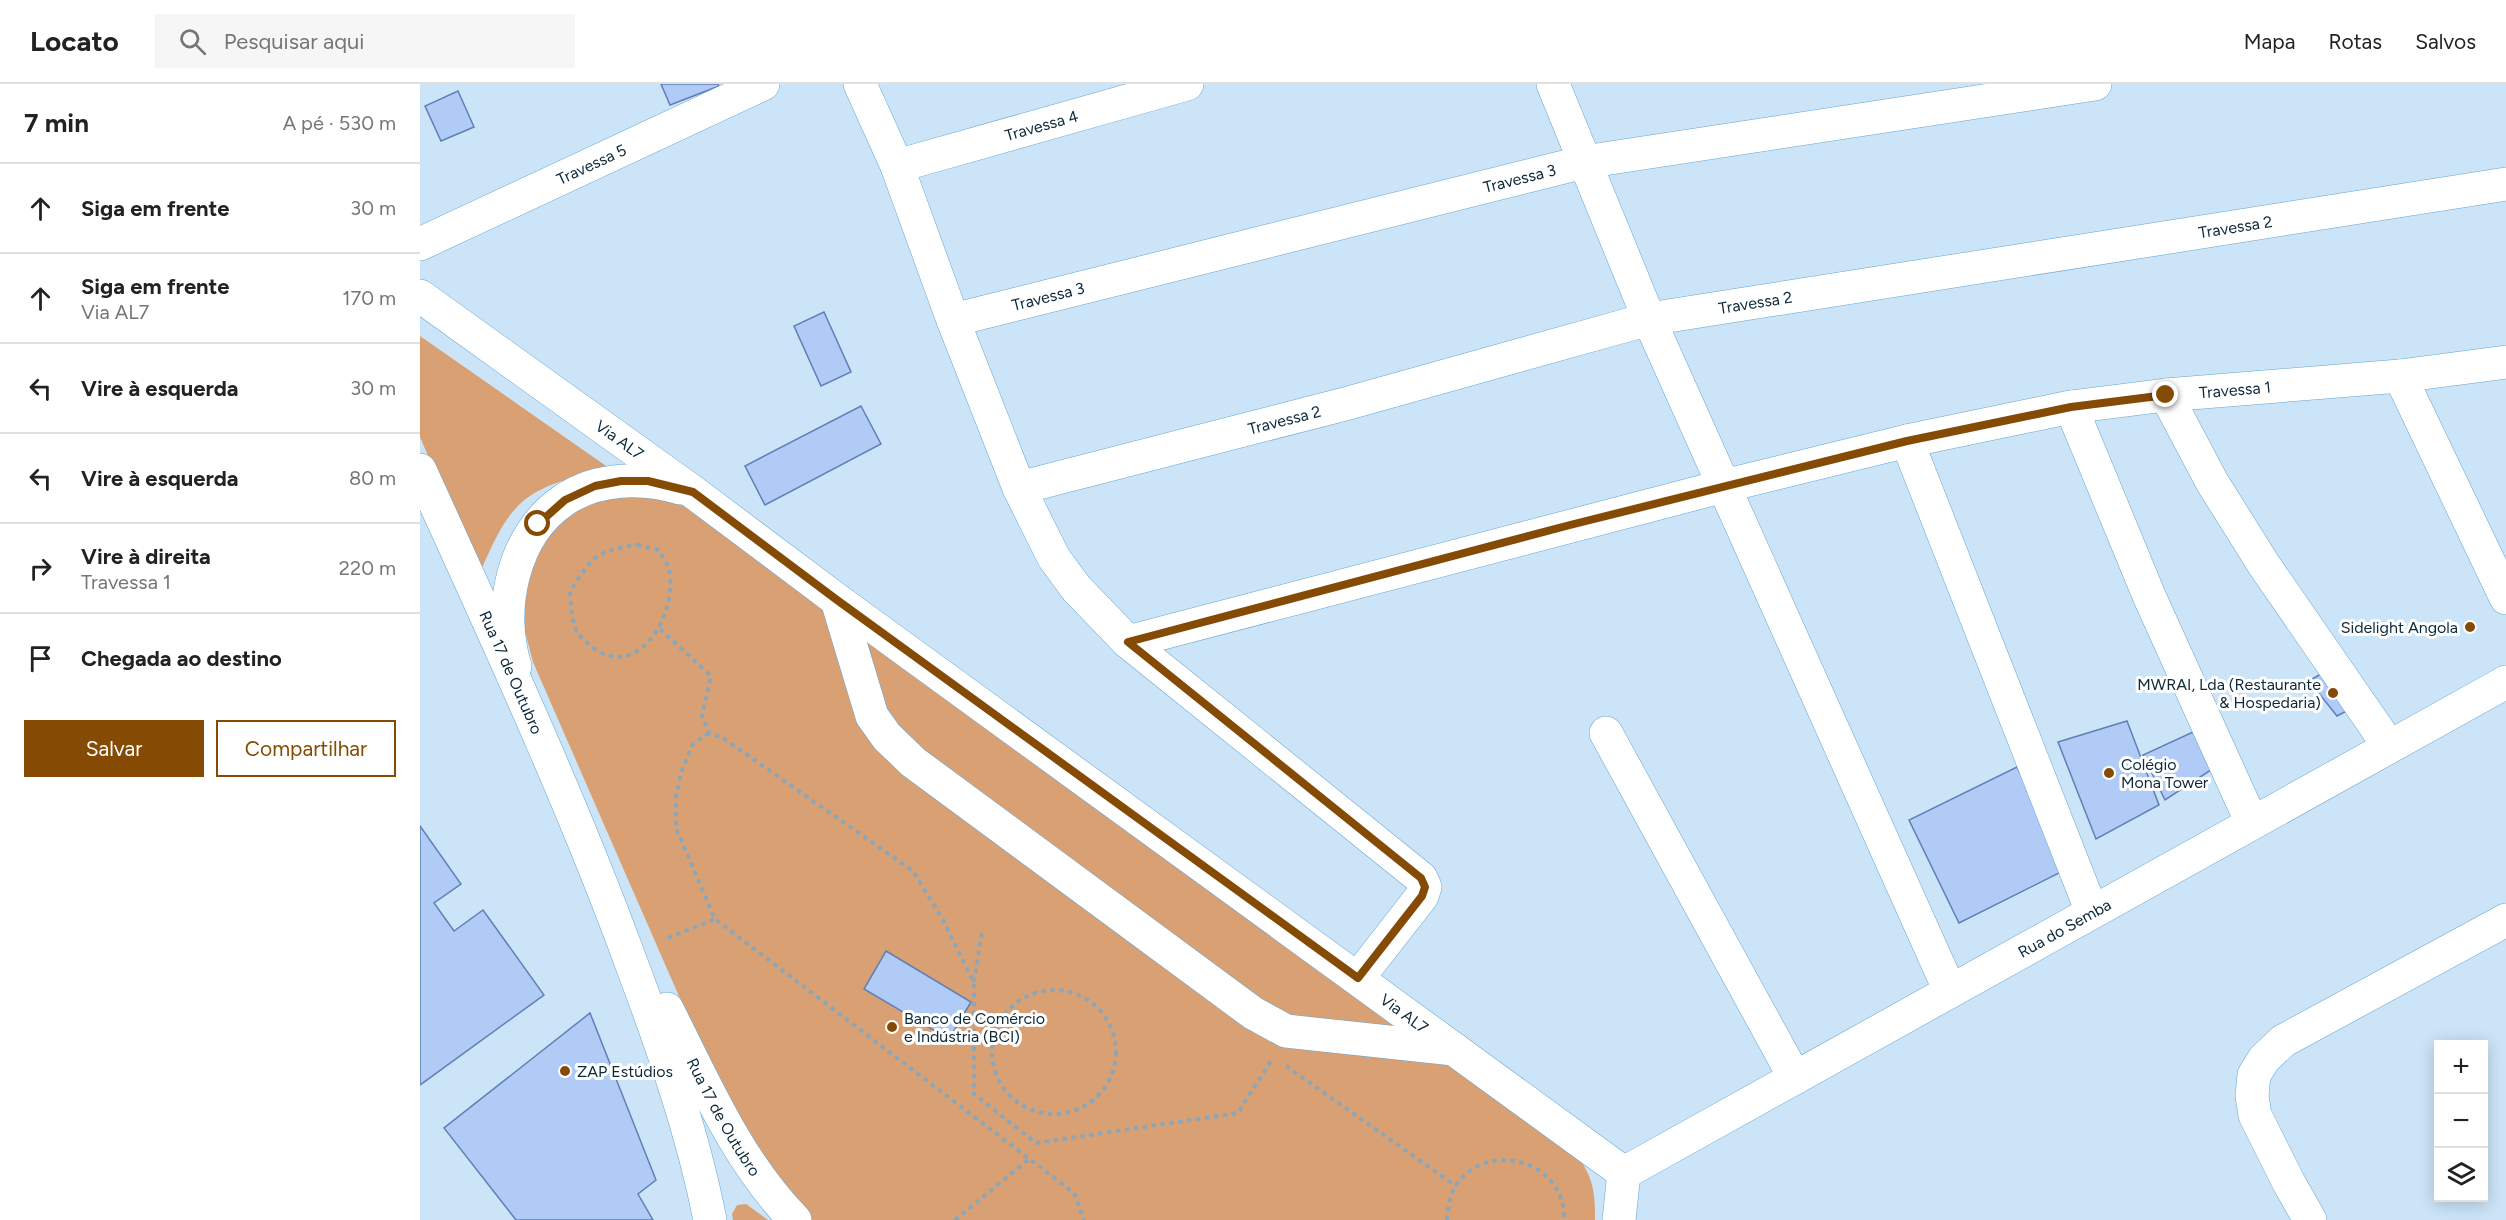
<!DOCTYPE html>
<html lang="pt">
<meta charset="utf-8">
<style>
:root{--surface:#fff;--page:#f6f6f6;--text:#222;--muted:#767676;--line:#e0e0e0;--accent:#854a03}
body{margin:0;font-family:Figtree,sans-serif;background:var(--page);color:var(--text)}
.controls{position:absolute;right:18px;bottom:18px;display:grid;overflow:hidden;border-radius:0px;box-shadow:0 3px 15px #0003}
.controls button{width:54px;height:54px;display:grid;place-items:center;padding:0;border:0;border-bottom:2px solid var(--line);background:var(--surface);color:var(--text);font:30px sans-serif}
.stop{position:absolute;width:18px;height:18px;margin:-14px;border:4px solid #854a03;border-radius:50%;background:#fff}
.stop.end{background:#854a03;border-color:#fff;box-shadow:0 2px 6px #0008}
.list{margin:0;padding:0;list-style:none}
h2{display:flex;justify-content:space-between;align-items:center;height:78px;margin:0;padding:0 24px;font-size:26px}
h2 small{font-size:20px;font-weight:400;color:var(--muted)}
.list li{display:grid;grid-template-columns:39px 1fr auto;gap:18px;align-items:center;box-sizing:border-box;height:90px;padding:0 24px;border-top:2px solid var(--line)}
.list b{display:block;font-size:22px;white-space:nowrap}
.list p{margin:0;font-size:20px;white-space:nowrap;color:var(--muted)}
.list em{font-size:20px;font-style:normal;color:var(--muted)}
.actions{display:flex;gap:12px;padding:18px 24px}
.actions a{flex:1;padding:14px 0;border:2px solid var(--accent);border-radius:0px;text-align:center;font-size:21px;color:var(--accent)}
.actions .main{background:var(--accent);color:#fff}
.icon{flex:none;width:33px;height:33px;fill:none;stroke:currentColor;stroke-width:2;stroke-linecap:round;stroke-linejoin:round}
.map{position:relative;flex:none;width:2086px;height:1136px;overflow:hidden}
header{display:flex;align-items:center;gap:36px;box-sizing:border-box;height:84px;padding:0 30px;background:var(--surface);border-bottom:2px solid var(--line)}
header strong{font-size:28px}
nav{display:flex;gap:33px;margin-inline-start:auto;font-size:21px}
.search{width:420px;height:54px;background:var(--page);display:flex;align-items:center;gap:15px;box-sizing:border-box;padding:0 21px;border-radius:0px;color:var(--muted);font-size:22px}
main{display:flex}
aside{flex:1;background:var(--surface)}
.map>svg:first-child{display:block}
.green{fill:#d9a173}
.building{fill:#b0cbf6;stroke:#5f7fb6;stroke-width:1.5}
.lines{fill:none;stroke-linecap:round;stroke-linejoin:round}
.minor-casing{stroke:#66a5d1;stroke-width:34}
.major-casing{stroke:#66a5d1;stroke-width:34}
.path{stroke:#8ca6b8;stroke-width:4;stroke-dasharray:4.5 4.5;stroke-linecap:butt}
.minor{stroke:#fff;stroke-width:33}
.major{stroke:#fff;stroke-width:33}
.route{stroke:#854a03;stroke-width:8}
.poi-dot{fill:#854a03;stroke:#fff;stroke-width:2}
.labels{text-anchor:middle;dominant-baseline:central;stroke-width:6;stroke-linejoin:round;paint-order:stroke}
.street-label{font-size:16px;fill:#0d2839;stroke:#fff}
.poi-label{font-size:16px;fill:#0d2839;stroke:#fff;text-anchor:start}
</style>
<header>
<strong>Locato</strong>
<div class="search"><svg class="icon" aria-label="search" viewBox="0 0 24 24"><circle cx="10" cy="10" r="6"/><path d="M15 15l6 6"/></svg>Pesquisar aqui</div>
<nav><a>Mapa</a><a>Rotas</a><a>Salvos</a></nav>
</header>
<main>
<aside>
<h2>7 min<small>A pé · 530 m</small></h2>
<ul class="list">
<li><svg class="icon" aria-label="ahead" viewBox="0 0 24 24"><path d="M12 20V5M6 11l6-6 6 6"/></svg><div><b>Siga em frente</b></div><em>30 m</em></li>
<li><svg class="icon" aria-label="ahead" viewBox="0 0 24 24"><path d="M12 20V5M6 11l6-6 6 6"/></svg><div><b>Siga em frente</b><p>Via AL7</p></div><em>170 m</em></li>
<li><svg class="icon" aria-label="left" viewBox="0 0 24 24"><path d="M17 20v-9H6M10 6l-5 5 5 5"/></svg><div><b>Vire à esquerda</b></div><em>30 m</em></li>
<li><svg class="icon" aria-label="left" viewBox="0 0 24 24"><path d="M17 20v-9H6M10 6l-5 5 5 5"/></svg><div><b>Vire à esquerda</b></div><em>80 m</em></li>
<li><svg class="icon" aria-label="right" viewBox="0 0 24 24"><path d="M7 20v-9h11M14 6l5 5-5 5"/></svg><div><b>Vire à direita</b><p>Travessa 1</p></div><em>220 m</em></li>
<li><svg class="icon" aria-label="arrive" viewBox="0 0 24 24"><path d="M6 21V4h12l-3 4 3 4H6"/></svg><div><b>Chegada ao destino</b></div></li>
</ul>
<div class="actions"><a class="main">Salvar</a><a>Compartilhar</a></div>
</aside>
<div class="map">
<svg width="2086" height="1136" viewBox="0 0 2086 1136">
<rect width="100%" height="100%" fill="#cbe4f7"/>
<g class="green">
<path d="M0 252 189 384C161 392 125 398 102 418 81 437 71 465 59 490L0 353Z"/>
<path d="M206 410 241 412 278 427 1159 1074C1174 1096 1175 1110 1175 1136H389L332 1058 289 981 113 578 102 536 108 501 119 464 142 438 172 417Z"/>
<path d="M326 1120 348 1136H313L312 1130 317 1121Z"/>
</g>
<g class="building">
<path d="M241 0H298L299 2 250 21Z"/>
<path d="M38 7 54 43 21 57 5 22Z"/>
<path d="M404 228 431 288 401 302 374 242Z"/>
<path d="M441 322 461 360 345 421 325 382Z"/>
<path d="M1909 585 1938 621 1917 632 1889 597Z"/>
<path d="M1707 637 1739 721 1676 755 1638 658Z"/>
<path d="M1773 648 1791 686 1745 716 1723 671Z"/>
<path d="M1597 683 1647 785 1539 839 1489 736Z"/>
<path d="M0 742 41 800 14 819 34 847 63 826 124 911 0 1001Z"/>
<path d="M466 867 551 918 529 955 444 905Z"/>
<path d="M170 929 236 1096 218 1110 233 1136H96L24 1044Z"/>
</g>
<g class="lines">
<g class="minor-casing">
<g id="minor">
<path d="M440 0 477 82 533 236 599 404 634 474 656 504 708 558 1001 794 1005 803 1002 812 938 894"/>
<path d="M1133 0 1229 235 1530 907"/>
<path id="s1" d="M477 82 767 0"/>
<path id="s2" d="M0 160 343 0"/>
<path id="s3" d="M0 212 273 408 417 516 1204 1089"/>
<path id="s4" d="M533 236 1164 78 1675 0"/>
<path d="M1980 292 2086 514"/>
<path d="M1746 311 1792 398 1844 481 1969 662"/>
<path d="M1651 323 1730 514 1832 739"/>
<path d="M1487 357 1672 828"/>
<path id="s5" d="M599 404 925 320 1229 235 2086 100"/>
<path d="M417 516 452 632 467 653 493 678 833 929 866 947 1034 965"/>
<path id="s6" d="M708 558 1304 402 1487 357 1651 323 1746 311 1980 292 2086 278"/>
<path d="M95 582C77 525 93 450 144 416 178 393 223 393 260 404"/>
<path d="M1186 649 1375 994"/>
<path id="s7" d="M1204 1089 2086 598"/>
<path d="M1199 1136 1204 1089"/>
<path d="M1890 1136 1869 1099 1835 1031 1832 1012 1834 991 1844 975 1863 957 2086 836"/>
</g>
</g>
<g class="major-casing">
<g id="major">
<path id="s8" d="M0 386C74 549 150 712 212 881 243 964 273 1049 290 1136"/>
<path id="s9" d="M247 925C284 998 317 1077 375 1136"/>
</g>
</g>
<g class="path">
<path d="M217 461 239 466C242 472 248 480 249 486 259 530 216 601 170 561 165 557 160 553 157 548 151 535 151 522 150 507 173 473 174 467 217 461Z"/>
<path d="M240 545 291 592 282 632 289 649 303 654 493 787 523 836 554 899V1010L616 1059 818 1029 852 975"/>
<path d="M289 649 273 660 262 686 256 712V744L295 835 654 1109 664 1136"/>
<path d="M248 854 295 835"/>
<path d="M554 898 562 848"/>
<circle cx="634" cy="968" r="62"/>
<path d="M866 982 1036 1102"/>
<path d="M535 1136 609 1075"/>
<path d="M1027 1136C1028 1124 1030 1111 1036 1101 1069 1054 1147 1078 1144 1136"/>
</g>
<use href="#minor" class="minor"/>
<use href="#major" class="major"/>
</g>
<g class="lines">
<path class="route" d="M118 440 145 416 175 402 201 397H228L273 408 417 516 938 894 1002 812 1005 803 1001 794 708 558 1150 441 1487 357 1651 323 1746 311"/>
</g>
<g class="poi-dot">
<circle cx="2050" cy="543" r="6"/>
<circle cx="1913" cy="609" r="6"/>
<circle cx="1689" cy="689" r="6"/>
<circle cx="472" cy="943" r="6"/>
<circle cx="145" cy="987" r="6"/>
</g>
<g class="labels">
<g class="street-label">
<text stroke="none"><textPath href="#s1" startOffset="150">Travessa 4</textPath></text>
<text stroke="none"><textPath href="#s2" startOffset="189">Travessa 5</textPath></text>
<text stroke="none"><textPath href="#s4" startOffset="584">Travessa 3</textPath></text>
<text stroke="none"><textPath href="#s5" startOffset="1246">Travessa 2</textPath></text>
<text stroke="none"><textPath href="#s4" startOffset="98">Travessa 3</textPath></text>
<text stroke="none"><textPath href="#s5" startOffset="760">Travessa 2</textPath></text>
<text stroke="none"><textPath href="#s6" startOffset="1137">Travessa 1</textPath></text>
<text stroke="none"><textPath href="#s5" startOffset="274">Travessa 2</textPath></text>
<text stroke="none"><textPath href="#s3" startOffset="246">Via AL7</textPath></text>
<text stroke="none"><textPath href="#s8" startOffset="222">Rua 17 de Outubro</textPath></text>
<text stroke="none"><textPath href="#s7" startOffset="504">Rua do Semba</textPath></text>
<text stroke="none"><textPath href="#s3" startOffset="1218">Via AL7</textPath></text>
<text stroke="none"><textPath href="#s9" startOffset="122">Rua 17 de Outubro</textPath></text>
</g>
<g class="poi-label">
<text x="2038" y="543" text-anchor="end">Sidelight Angola</text>
<text x="1901" y="600" text-anchor="end">MWRAI, Lda (Restaurante<tspan x="1901" dy="18">&amp; Hospedaria)</tspan></text>
<text x="1701" y="680">Colégio<tspan x="1701" dy="18">Mona Tower</tspan></text>
<text x="484" y="934">Banco de Comércio<tspan x="484" dy="18">e Indústria (BCI)</tspan></text>
<text x="157" y="987">ZAP Estúdios</text>
</g>
</g>
</svg>
<div class="controls">
<button>+</button>
<button>−</button>
<button><svg class="icon" aria-label="layers" viewBox="0 0 24 24"><path d="M12 4l9 5-9 5-9-5zM3 14l9 5 9-5"/></svg></button>
</div>
<div class="stop" style="left:118px;top:440px"></div>
<div class="stop end" style="left:1746px;top:311px"></div>
</div>
</main>
